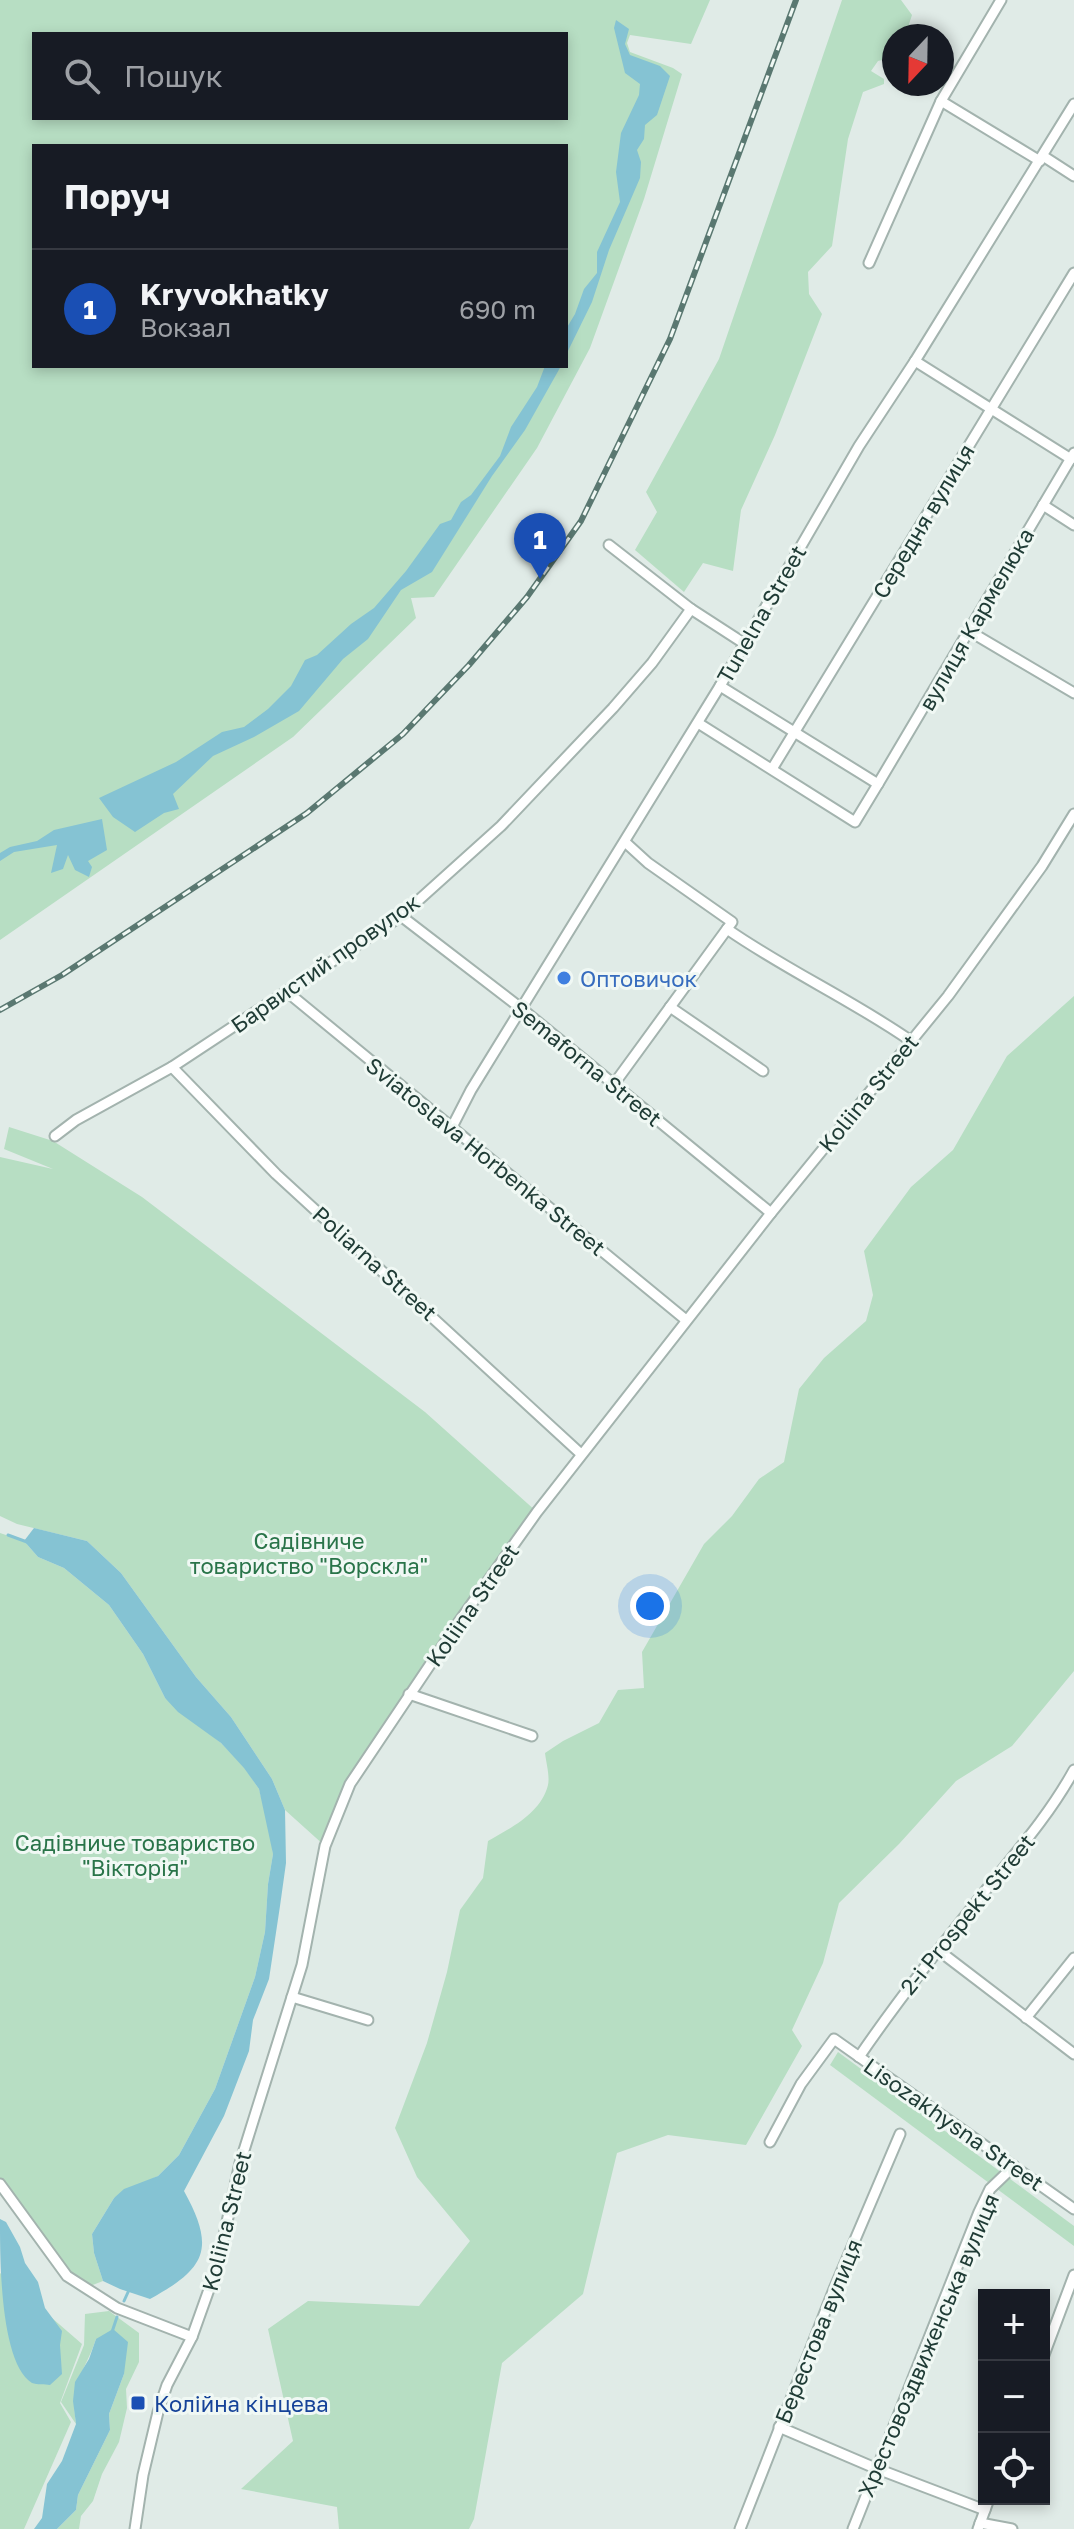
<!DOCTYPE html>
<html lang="uk">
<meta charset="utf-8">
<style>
:root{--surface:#171b24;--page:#242831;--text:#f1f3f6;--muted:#9ea1a6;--line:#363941;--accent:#b45309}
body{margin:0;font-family:"Golos Text",sans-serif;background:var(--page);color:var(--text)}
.controls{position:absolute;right:24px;bottom:24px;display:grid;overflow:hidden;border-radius:0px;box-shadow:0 4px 12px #0003}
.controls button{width:72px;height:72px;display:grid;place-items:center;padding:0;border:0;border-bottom:2px solid var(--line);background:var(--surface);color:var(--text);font:40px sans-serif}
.compass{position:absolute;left:882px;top:24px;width:72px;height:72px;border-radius:50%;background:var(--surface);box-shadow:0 4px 12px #0003;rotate:202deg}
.you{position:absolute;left:650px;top:1606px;width:28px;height:28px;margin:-20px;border:6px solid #fff;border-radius:50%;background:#1a73e8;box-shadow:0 0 0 12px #1a73e833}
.badge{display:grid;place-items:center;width:52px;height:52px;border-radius:50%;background:var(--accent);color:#fff;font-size:26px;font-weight:700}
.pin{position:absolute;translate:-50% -66px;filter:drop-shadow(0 2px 4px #0008)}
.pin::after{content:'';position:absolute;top:42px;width:28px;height:24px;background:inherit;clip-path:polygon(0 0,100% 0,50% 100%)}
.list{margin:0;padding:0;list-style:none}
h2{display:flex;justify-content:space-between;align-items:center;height:104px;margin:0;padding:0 32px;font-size:34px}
h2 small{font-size:26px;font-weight:400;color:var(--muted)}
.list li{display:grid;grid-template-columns:52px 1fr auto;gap:24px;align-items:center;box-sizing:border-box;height:120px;padding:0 32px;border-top:2px solid var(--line)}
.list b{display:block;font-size:30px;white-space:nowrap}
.list p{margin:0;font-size:26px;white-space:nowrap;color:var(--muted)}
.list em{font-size:26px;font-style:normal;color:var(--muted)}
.icon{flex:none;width:44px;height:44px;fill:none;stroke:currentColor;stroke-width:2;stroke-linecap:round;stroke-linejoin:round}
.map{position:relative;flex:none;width:1074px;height:2529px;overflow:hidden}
.search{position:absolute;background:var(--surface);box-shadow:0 4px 12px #0003;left:32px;top:32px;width:536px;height:88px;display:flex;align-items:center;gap:20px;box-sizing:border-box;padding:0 28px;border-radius:0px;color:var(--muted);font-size:30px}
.panel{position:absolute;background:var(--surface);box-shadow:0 4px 12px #0003;left:32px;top:144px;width:536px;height:224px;border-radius:0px}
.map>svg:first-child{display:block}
.green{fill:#b7dec3;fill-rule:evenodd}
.water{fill:#85c3d3}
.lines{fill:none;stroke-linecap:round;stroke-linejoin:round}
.stream{stroke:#85c3d3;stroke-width:3}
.street-casing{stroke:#a3b3ae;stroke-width:13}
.street{stroke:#fff;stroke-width:9}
.rail-casing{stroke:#5a7871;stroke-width:6}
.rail{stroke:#f0f8f4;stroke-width:3;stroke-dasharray:9;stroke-linecap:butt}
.shop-dot{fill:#3f7fe0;stroke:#f0f8f4;stroke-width:3}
.transit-dot{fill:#1a4fb4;stroke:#f0f8f4;stroke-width:3}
.labels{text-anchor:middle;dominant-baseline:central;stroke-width:6;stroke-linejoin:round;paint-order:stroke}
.street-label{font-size:22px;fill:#203c36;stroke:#f0f8f4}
.shop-label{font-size:22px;fill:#366cbe;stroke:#f0f8f4;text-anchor:start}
.park-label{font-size:22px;fill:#297449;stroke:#f0f8f4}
.transit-label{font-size:22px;fill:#164399;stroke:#f0f8f4;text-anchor:start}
</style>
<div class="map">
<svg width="1074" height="2529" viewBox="0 0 1074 2529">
<rect width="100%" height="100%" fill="#e0ebe7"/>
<g class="green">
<path d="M0 0H710L691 44 630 35 627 43 630 52 673 68 682 74 644 199 590 348 537 448 434 597 411 598 416 618 293 737 0 940ZM34 34H566V118H34ZM34 146H566V366H34Z"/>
<path d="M842 0H901L912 15 909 24 916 33 914 36H894V57L878 61 871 71 884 79V84L863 92 848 139 832 246 808 272 809 294 822 314 775 435 741 510 733 571 703 563 684 592 635 550 657 512 646 492 719 359Z"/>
<path d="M1074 996V1671L1012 1746 956 1781 899 1844 839 1903 823 1963 792 2030 802 2046 746 2145 668 2135 617 2153 583 2294 502 2363 474 2519 469 2529H339L337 2507 241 2489 293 2441 268 2329 308 2301 419 2306 470 2241 417 2177 395 2128 427 2043 447 1972 460 1910 483 1878 488 1841C511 1828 541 1813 548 1785 550 1776 546 1762 545 1753L563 1741 599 1723 618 1690 644 1688 642 1652 704 1544 732 1516 759 1479 784 1462 799 1389 824 1358 866 1321 873 1295 864 1251 911 1187 953 1150 1007 1056Z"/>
<path d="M9 1127 53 1141 142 1197 425 1412 537 1512 362 1764 325 1846 285 1810 272 1779 231 1717 196 1677 121 1573 87 1541 17 1524 0 1516V1157L53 1169 4 1149Z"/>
<path d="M0 1533 24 1541 38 1557 64 1568 109 1605 143 1654 165 1698 221 1743 244 1767 259 1789 271 1834 273 1854 268 1884 265 1932 255 1977 215 2089 179 2155 158 2176 114 2198 92 2234 94 2253 103 2281 85 2288 67 2276 0 2184Z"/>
<path d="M838 2052 1074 2226V2246L830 2065Z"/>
<path d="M0 2273 82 2344 60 2403 71 2422 24 2529H0Z"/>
<path d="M109 2311 139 2333V2362L126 2389 127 2408 119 2442 102 2474 93 2501 81 2516 79 2529H57L76 2510 78 2495 110 2430 109 2414 124 2374 96 2339C83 2377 70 2379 76 2424L61 2402 84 2345 85 2314Z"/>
</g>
<g class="water">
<path d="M616 20 629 29 625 44 630 55 660 66 670 76 657 115 645 125 644 139 637 150 641 162 640 178 609 250 592 302 566 355V329L575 314 584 289 597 273V252L620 202 616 172 621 133 639 95 640 84 625 73 614 28Z"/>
<path d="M545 366H561L525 430 492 476 432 572 401 590 368 639 343 659 299 711 254 737 213 756 173 794 179 809 164 813 135 832 113 817 99 798 176 762 222 732 244 727 268 709 291 686 305 660 317 655 351 624 374 608 406 571 440 524 451 520 461 502 471 495 500 456 511 427 537 387Z"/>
<path d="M102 819 107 850 88 861 92 867 89 877 75 870 68 855 63 869 51 873 57 845 14 852 0 861V853L10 847 37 841 54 830Z"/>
<path d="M34 1528 87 1541 121 1573 196 1677 231 1717 272 1779 285 1810 286 1863 280 1906 269 1979 253 2020 249 2051 224 2116 184 2191C216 2249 206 2268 150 2299L120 2289 103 2281 94 2253 92 2234 114 2198 124 2189 158 2176 179 2155 215 2089 255 1977 265 1932 268 1884 273 1854 259 1789 244 1768 221 1743 178 1712 165 1698 143 1654 109 1605 64 1568 38 1557 24 1541Z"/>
<path d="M0 2219 6 2222 20 2247 25 2263 38 2282 45 2308 62 2331 60 2345 62 2374 50 2385C45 2384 37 2385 32 2383 0 2363 0 2260 0 2219Z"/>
<path d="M113 2329 128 2342 124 2374 109 2414 110 2430 78 2495 76 2510 57 2529H34L42 2518 47 2484 62 2461 76 2424 73 2401 75 2382 89 2359 96 2339Z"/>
</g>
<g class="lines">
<g class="stream">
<path d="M8 1535 27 1542"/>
<path d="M124 2301 129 2290"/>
<path d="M112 2332 117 2317"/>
</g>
<g class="street-casing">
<g id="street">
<path d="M941 101 1040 161"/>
<path d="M1043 156 1074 176"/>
<path d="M869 263 941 101 1001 0"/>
<path d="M915 361 1071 459"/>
<path d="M1043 505 1074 525"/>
<path d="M609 545 691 609 745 644"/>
<path d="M969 631 1074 693"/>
<path d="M698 723 855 822 878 784 720 686"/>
<path d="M772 769 1074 273"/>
<path d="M878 784 1074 453"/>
<path d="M625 842 648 863 732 922 727 929C786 970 852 1000 911 1041"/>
<path d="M401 916 522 1009 771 1213"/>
<path d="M286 991 686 1320"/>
<path d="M670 1007 763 1071"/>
<path d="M172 1067 276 1174 581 1454"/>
<path d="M614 1084 727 929"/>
<path d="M452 1127 471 1090 720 686 859 446 915 361 1074 104"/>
<path d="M55 1136 76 1120 172 1067 401 916 501 826 613 708 652 663 691 609"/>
<path d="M409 1694 532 1736"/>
<path d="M938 1950 1074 2054"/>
<path d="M292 1997 368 2020"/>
<path d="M1026 2018 1074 1958"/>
<path d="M859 2057C900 1997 945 1941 990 1885 1020 1848 1051 1812 1074 1770"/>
<path d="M770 2142 801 2084 834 2039 1074 2209"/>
<path d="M0 2184 67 2276 117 2308 192 2337"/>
<path d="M1044 2355 1074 2275"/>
<path d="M779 2427 875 2468 985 2510"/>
<path d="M980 2523 1012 2529"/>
<path d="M135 2529 143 2475 158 2412 167 2385 192 2337 217 2267 240 2163 302 1965 325 1846 350 1784 458 1623 537 1512 771 1213 948 996 1042 866 1074 814"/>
<path d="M740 2529 834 2289 900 2134"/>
<path d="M853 2529 979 2212 990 2189 1014 2166"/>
<path d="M978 2529 989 2499"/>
</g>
</g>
<use href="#street" class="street"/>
<g class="rail-casing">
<path id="rail" d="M0 1010 62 975 307 813 403 734 469 665 527 597 581 521 670 339 796 0"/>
</g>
<use href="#rail" class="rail"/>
</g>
<circle class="shop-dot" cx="564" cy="978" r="8"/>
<rect class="transit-dot" x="130" y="2395" width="16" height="16" rx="4"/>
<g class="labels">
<g class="street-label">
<text transform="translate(923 521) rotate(-59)">Середня вулиця</text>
<text transform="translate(761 614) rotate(-60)">Tunelna Street</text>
<text transform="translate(976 619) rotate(-60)">вулиця Кармелюка</text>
<text transform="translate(325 963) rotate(-35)">Барвистий провулок</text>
<text transform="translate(587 1063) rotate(39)">Semaforna Street</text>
<text transform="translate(868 1093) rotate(-51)">Koliina Street</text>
<text transform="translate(486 1156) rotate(39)">Sviatoslava Horbenka Street</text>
<text transform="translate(375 1263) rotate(42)">Poliarna Street</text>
<text transform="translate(472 1605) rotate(-55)">Koliina Street</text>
<text transform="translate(967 1914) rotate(-51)">2-i Prospekt Street</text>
<text transform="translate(954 2124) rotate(35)">Lisozakhysna Street</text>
<text transform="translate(226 2221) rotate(-76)">Koliina Street</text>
<text transform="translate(818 2331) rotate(-68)">Берестова вулиця</text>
<text transform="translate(928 2345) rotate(-67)">Хрестовоздвиженська вулиця</text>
</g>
<g class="shop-label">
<text x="580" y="978">Оптовичок</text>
</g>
<g class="park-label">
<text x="309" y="1540">Садівниче<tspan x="309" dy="25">товариство "Ворскла"</tspan></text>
<text x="135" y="1842">Садівниче товариство<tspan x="135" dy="25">"Вікторія"</tspan></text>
</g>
<g class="transit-label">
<text x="154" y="2403">Колійна кінцева</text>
</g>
</g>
</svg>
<div class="controls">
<button>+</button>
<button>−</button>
<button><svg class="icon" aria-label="locate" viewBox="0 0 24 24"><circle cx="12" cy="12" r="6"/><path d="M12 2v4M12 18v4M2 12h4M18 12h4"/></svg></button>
</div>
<svg class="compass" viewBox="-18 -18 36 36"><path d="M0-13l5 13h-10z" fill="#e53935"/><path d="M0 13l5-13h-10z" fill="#9ea1a6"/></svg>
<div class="you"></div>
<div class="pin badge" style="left:540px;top:579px;background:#1a4fb4">1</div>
<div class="search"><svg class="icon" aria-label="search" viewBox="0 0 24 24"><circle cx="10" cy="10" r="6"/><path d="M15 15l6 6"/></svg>Пошук</div>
<section class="panel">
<h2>Поруч<small></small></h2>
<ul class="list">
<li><span class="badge" style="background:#1a4fb4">1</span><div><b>Kryvokhatky</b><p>Вокзал</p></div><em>690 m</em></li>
</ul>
</section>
</div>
